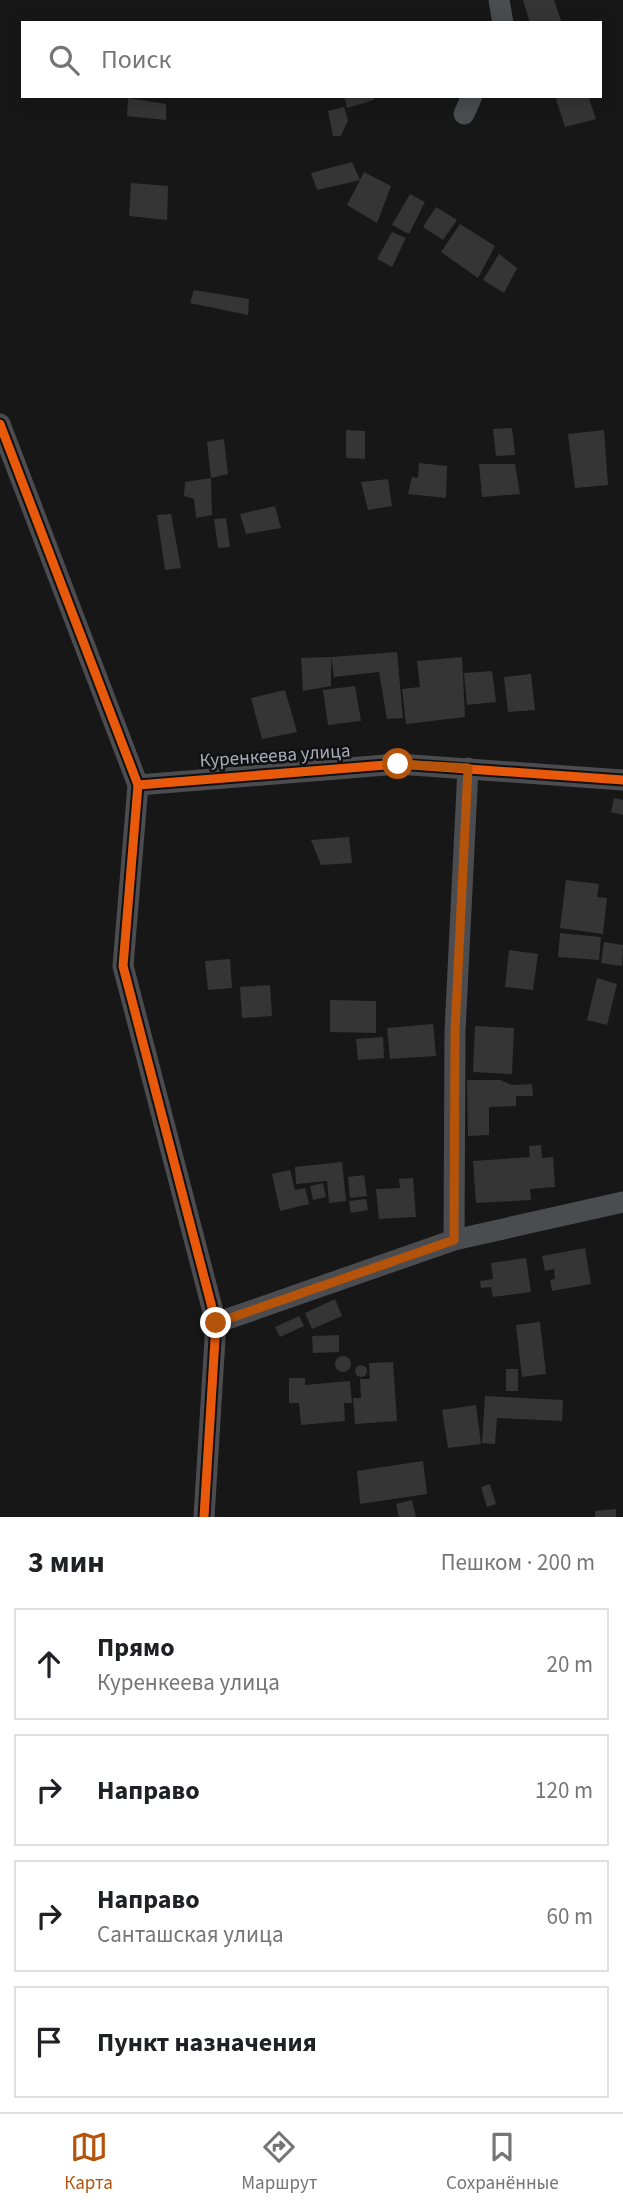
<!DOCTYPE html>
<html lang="ru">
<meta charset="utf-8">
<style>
:root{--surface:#fff;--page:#f2f2f2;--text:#202124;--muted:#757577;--line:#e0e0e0;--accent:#b45309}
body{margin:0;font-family:"Source Sans 3",sans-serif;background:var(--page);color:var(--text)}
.stop{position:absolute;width:21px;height:21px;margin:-16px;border:5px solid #b45309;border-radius:50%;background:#fff}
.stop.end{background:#b45309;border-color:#fff;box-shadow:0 2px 7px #0008}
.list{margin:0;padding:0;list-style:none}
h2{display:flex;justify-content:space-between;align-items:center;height:91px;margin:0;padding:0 28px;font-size:30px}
h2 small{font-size:23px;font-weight:400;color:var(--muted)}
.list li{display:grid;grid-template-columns:46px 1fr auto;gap:21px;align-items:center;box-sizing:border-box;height:112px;margin:0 14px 14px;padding:0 14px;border:2px solid var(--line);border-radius:0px}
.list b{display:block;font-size:26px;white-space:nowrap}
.list p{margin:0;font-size:23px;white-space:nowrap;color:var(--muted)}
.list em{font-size:23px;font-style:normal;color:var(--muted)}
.icon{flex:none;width:38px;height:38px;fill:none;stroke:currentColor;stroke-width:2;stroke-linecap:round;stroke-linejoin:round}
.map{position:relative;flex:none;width:623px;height:1517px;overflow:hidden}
.search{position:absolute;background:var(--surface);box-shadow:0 4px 18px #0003;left:21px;right:21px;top:21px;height:77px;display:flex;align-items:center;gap:18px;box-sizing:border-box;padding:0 24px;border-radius:0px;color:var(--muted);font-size:26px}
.sheet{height:595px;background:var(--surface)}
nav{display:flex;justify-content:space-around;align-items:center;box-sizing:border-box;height:98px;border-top:2px solid var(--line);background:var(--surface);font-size:19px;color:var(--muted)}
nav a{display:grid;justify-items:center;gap:4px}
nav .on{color:var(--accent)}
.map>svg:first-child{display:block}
.building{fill:#353536}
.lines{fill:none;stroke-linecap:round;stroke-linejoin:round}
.minor{stroke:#4b4c50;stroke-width:21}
.cycleway-casing{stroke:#111113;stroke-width:13}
.cycleway{stroke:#e8590c;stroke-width:9}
.route{stroke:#b45309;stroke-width:9}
.labels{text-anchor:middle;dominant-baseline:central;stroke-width:5;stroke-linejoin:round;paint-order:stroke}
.street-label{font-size:19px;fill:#a8adb8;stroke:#111113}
</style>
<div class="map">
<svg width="623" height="1517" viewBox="0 0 623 1517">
<rect width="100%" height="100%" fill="#171717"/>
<g class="building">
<path d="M523 0H554L562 23H530Z"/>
<path d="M344 96H373L374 100 347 108Z"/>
<path d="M555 96H588L596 119 565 127Z"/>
<path d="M128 98 166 104V120L127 116Z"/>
<path d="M344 107 348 120 341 136H333L328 111Z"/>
<path d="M352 162 360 180 364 172 391 186 377 223 347 205 360 180 317 190 311 173Z"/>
<path d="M131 183 168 186 167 220 129 216Z"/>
<path d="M410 194 425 202 409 234 392 225Z"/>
<path d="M436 207 457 220 443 240 423 227Z"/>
<path d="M460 224 495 246 478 278 441 252Z"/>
<path d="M392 232 406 238 392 267 377 259Z"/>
<path d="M499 254 517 268 504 293 483 280Z"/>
<path d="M194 290 249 299 248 315 190 303Z"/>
<path d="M512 428 515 455 496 456 493 429Z"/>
<path d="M346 430 365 431V459L346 458Z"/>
<path d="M604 430 608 485 575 488 568 434Z"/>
<path d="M224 439 228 474 211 478 212 515 196 518 194 499 184 496 185 482 211 478 207 442Z"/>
<path d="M419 463 447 466 446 498 408 494 412 477 418 478Z"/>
<path d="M479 464H515L520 494 482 497Z"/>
<path d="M388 479 392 506 368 510 361 482Z"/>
<path d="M275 506 281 528 246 534 240 514Z"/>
<path d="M171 514 181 568 165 570 157 515Z"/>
<path d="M226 518 230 547 218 548 214 519Z"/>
<path d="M397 652 403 718 387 719 379 672 334 677 331 657Z"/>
<path d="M331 657V686L303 691 301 658Z"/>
<path d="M462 657 465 717 406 724 402 689 420 687 417 661Z"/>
<path d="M492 671 496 702 467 705 464 673Z"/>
<path d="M531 674 535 710 508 712 504 677Z"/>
<path d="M355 686 361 721 328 725 323 690Z"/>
<path d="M285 690 297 732 262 739 251 698Z"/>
<path d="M614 798 623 800V815L611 812Z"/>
<path d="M349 837 352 863 321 865 311 840Z"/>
<path d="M566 880 599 884 597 897 607 898 603 934 560 928Z"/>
<path d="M560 933 601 937 599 960 558 957Z"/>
<path d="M604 942 623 945 622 966 601 963Z"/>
<path d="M509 950 538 954 533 990 505 987Z"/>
<path d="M230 959 232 988 208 990 205 961Z"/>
<path d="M597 978 617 984 607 1025 587 1020Z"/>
<path d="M270 985 272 1016 242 1018 240 987Z"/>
<path d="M330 1000 376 1001V1033L330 1032Z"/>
<path d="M433 1024 436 1056 390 1059 387 1028Z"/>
<path d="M475 1026 514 1028 512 1074 473 1072Z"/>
<path d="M383 1037 384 1058 358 1060 356 1039Z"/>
<path d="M467 1080H500L512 1085 532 1084 533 1096H516V1106L489 1107V1135L468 1136Z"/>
<path d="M541 1145 542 1158 553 1157 555 1187 530 1189 531 1200 476 1203 473 1161 530 1157 529 1146Z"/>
<path d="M342 1162 346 1201 329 1203 327 1181 296 1184 295 1167Z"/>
<path d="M290 1170 295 1190 305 1188 309 1204 280 1211 272 1174Z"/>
<path d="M364 1175 367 1196 350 1198 348 1177Z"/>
<path d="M413 1178 416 1217 379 1219 376 1189 400 1188 399 1179Z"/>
<path d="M323 1183 326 1197 313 1200 310 1186Z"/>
<path d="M366 1199 368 1210 351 1213 349 1201Z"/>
<path d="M585 1248 591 1284 552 1291 550 1280 555 1279 554 1269 545 1271 542 1256Z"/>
<path d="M526 1258 531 1292 493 1297 491 1287 481 1288 480 1281 493 1279 491 1263Z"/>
<path d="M335 1299 342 1316 312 1329 305 1313Z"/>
<path d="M299 1316 304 1326 280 1337 275 1327Z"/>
<path d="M540 1322 546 1374 522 1377 516 1325Z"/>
<path d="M339 1335V1352L313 1353 312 1336Z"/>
<circle cx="343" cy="1364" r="8"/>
<path d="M393 1362 397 1421 355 1424 353 1398H361L360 1379H370L369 1363Z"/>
<circle cx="361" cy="1371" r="6"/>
<rect x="506" y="1369" width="12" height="22"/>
<path d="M289 1378H305V1385L350 1381 352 1403H344L345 1421 301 1425 299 1403H289Z"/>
<path d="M485 1396 563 1400 562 1421 497 1418 495 1444 482 1443Z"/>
<path d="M476 1405 481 1444 448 1448 442 1410Z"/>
<path d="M423 1461 427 1494 360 1504 357 1471Z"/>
<path d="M490 1484 496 1504 487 1507 481 1487Z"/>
<path d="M412 1500 416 1517H399L396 1504Z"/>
<path d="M616 1509V1517H595V1511Z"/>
</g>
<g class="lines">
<g class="minor">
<path d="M499 0 503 23"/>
<path d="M464 114 472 96"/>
<path d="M0 424 138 785 123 966 216 1323 204 1517"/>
<path d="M138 785 398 764 623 780"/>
<path d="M454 1240 455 1031 468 768"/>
<path d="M216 1323 454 1240 623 1202"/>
</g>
<g class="cycleway-casing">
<g id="cycleway">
<path d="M0 424 138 785 123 966 216 1323 204 1517"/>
<path d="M138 785 398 764 623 780"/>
</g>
</g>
<use href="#cycleway" class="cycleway"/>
</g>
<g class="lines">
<path class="route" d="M216 1323 454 1240 455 1031 468 768 398 764"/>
</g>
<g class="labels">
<g class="street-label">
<text transform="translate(275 756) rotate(-4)">Куренкеева улица</text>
</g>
</g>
</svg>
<div class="stop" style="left:398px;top:764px"></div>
<div class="stop end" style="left:216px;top:1323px"></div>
<div class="search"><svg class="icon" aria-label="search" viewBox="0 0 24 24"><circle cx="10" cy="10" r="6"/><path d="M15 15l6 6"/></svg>Поиск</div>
</div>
<section class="sheet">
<h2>3 мин<small>Пешком · 200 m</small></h2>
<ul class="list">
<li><svg class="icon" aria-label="ahead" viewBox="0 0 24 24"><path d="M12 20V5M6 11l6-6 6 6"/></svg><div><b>Прямо</b><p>Куренкеева улица</p></div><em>20 m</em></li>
<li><svg class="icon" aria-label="right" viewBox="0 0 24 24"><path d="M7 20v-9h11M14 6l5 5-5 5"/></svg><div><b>Направо</b></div><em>120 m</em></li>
<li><svg class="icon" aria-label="right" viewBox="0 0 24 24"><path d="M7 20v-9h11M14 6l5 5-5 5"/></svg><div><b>Направо</b><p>Санташская улица</p></div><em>60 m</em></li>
<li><svg class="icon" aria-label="arrive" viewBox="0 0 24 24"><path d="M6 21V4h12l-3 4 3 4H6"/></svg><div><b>Пункт назначения</b></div></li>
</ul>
</section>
<nav>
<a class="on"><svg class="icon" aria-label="map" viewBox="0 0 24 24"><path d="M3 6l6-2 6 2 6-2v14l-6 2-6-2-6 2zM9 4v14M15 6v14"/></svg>Карта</a>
<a><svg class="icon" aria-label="directions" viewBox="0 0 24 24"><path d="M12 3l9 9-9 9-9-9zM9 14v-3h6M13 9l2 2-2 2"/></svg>Маршрут</a>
<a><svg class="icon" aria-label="saved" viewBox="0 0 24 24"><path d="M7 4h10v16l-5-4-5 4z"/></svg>Сохранённые</a>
</nav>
